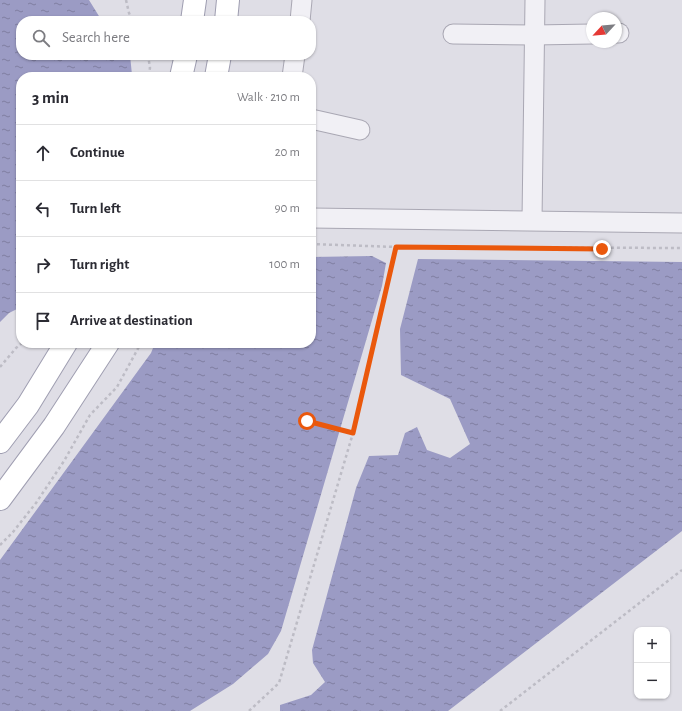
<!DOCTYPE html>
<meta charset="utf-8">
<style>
:root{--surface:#fff;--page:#f7f7f7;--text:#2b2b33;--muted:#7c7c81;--line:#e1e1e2}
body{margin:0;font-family:"Alegreya Sans",sans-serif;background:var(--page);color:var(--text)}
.controls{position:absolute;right:12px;bottom:12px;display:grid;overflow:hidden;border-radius:8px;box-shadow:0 1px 3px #0004}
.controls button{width:36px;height:36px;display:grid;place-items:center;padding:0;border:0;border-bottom:1px solid var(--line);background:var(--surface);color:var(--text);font:20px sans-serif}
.compass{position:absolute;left:586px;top:12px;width:36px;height:36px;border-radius:50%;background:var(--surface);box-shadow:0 1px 3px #0004;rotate:244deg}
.stop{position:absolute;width:12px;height:12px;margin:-9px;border:3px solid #ea580c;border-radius:50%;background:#fff}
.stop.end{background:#ea580c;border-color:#fff;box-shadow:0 1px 4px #0008}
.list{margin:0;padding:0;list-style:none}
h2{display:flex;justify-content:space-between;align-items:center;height:52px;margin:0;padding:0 16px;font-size:17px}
h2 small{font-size:13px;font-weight:400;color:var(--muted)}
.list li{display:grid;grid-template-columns:26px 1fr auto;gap:12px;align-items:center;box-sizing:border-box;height:56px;padding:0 16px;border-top:1px solid var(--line)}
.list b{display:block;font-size:15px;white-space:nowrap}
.list em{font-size:13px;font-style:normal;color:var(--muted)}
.icon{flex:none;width:22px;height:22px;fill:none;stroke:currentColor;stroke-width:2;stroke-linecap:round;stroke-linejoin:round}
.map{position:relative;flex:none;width:682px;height:711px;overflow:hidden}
.search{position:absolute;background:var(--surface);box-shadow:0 1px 3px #0004;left:16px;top:16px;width:300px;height:44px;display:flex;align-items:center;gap:10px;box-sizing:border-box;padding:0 14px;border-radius:16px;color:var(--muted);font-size:15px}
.panel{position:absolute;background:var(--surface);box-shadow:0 1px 3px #0004;left:16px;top:72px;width:300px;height:276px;border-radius:16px}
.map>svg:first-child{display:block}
.water{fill:url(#water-ripples)}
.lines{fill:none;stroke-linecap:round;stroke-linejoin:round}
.minor-casing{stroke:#a9a7b3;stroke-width:21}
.major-casing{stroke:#9f9eb1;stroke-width:24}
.path{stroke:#bdbcc5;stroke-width:2.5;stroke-dasharray:3 3;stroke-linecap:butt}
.minor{stroke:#f1f0f5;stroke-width:19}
.major{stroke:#fff;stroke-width:22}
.route{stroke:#ea580c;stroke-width:5}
</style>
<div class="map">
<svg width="682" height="711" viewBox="0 0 682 711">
<defs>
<pattern id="water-ripples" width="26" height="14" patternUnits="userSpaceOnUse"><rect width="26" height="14" fill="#9b9bc4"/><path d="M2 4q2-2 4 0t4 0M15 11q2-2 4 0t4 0" fill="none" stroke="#7f7ea0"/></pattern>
</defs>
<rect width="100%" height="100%" fill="#dfdee6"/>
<g class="water">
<path d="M0 0H89L102 21H21V55H130L132 75 131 77H21V307L9 313 0 322Z"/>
<path d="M372 256 386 263 382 286 281 631 268 654 233 684 190 711H0V560L151 353 155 343H311V257Z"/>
<path d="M418 259 682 262V531L448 711H280V705L311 695 325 682 313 663 312 650 356 488 369 456 398 455 405 433 417 427 427 450 450 458 470 444 450 399 401 375 400 329Z"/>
</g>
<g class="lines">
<g class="minor-casing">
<g id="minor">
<path d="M300 21 302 0"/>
<path d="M616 33H619"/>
<path d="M453 34 534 35 592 34"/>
<path d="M292 77 295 55"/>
<path d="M311 119 360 130"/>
<path d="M311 218 682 223"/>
<path d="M532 220 535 0"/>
</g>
</g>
<g class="major-casing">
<g id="major">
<path d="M192 21 195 0"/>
<path d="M226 21 228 0"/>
<path d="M181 77 186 55"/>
<path d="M216 77 220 55"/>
<path d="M0 442 28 405 66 343"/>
<path d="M0 499 54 426 108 343"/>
</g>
</g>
<g class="path">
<path d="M126 0 129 13 133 21"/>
<path d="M148 55 150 68 148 77"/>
<path d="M311 244 396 247 682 248"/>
<path d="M0 367 16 348 22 343"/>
<path d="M306 426 308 418"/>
<path d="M353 433 396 247"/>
<path d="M0 545 13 532 36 503 64 461 90 415 117 387 141 343"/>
<path d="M249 711 279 683 353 433 307 421"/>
<path d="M500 711 682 570"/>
</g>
<use href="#minor" class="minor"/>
<use href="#major" class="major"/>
</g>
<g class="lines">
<path class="route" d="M307 421 353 433 396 247 602 249"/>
</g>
</svg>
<div class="controls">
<button>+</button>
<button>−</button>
</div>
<svg class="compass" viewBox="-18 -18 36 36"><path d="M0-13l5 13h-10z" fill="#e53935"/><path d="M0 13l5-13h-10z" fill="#7c7c81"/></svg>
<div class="stop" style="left:307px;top:421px"></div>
<div class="stop end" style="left:602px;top:249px"></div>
<div class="search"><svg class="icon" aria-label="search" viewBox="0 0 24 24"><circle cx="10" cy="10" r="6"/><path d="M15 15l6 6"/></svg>Search here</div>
<section class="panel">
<h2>3 min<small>Walk · 210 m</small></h2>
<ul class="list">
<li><svg class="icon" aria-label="ahead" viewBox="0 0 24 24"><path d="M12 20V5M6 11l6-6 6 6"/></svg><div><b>Continue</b></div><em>20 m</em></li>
<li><svg class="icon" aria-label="left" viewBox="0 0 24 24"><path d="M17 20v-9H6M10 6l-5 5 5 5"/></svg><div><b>Turn left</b></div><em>90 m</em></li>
<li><svg class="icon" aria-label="right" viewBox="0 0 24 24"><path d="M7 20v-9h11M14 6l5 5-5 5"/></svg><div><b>Turn right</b></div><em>100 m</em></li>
<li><svg class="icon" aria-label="arrive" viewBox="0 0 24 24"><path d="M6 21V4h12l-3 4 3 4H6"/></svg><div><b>Arrive at destination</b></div></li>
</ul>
</section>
</div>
